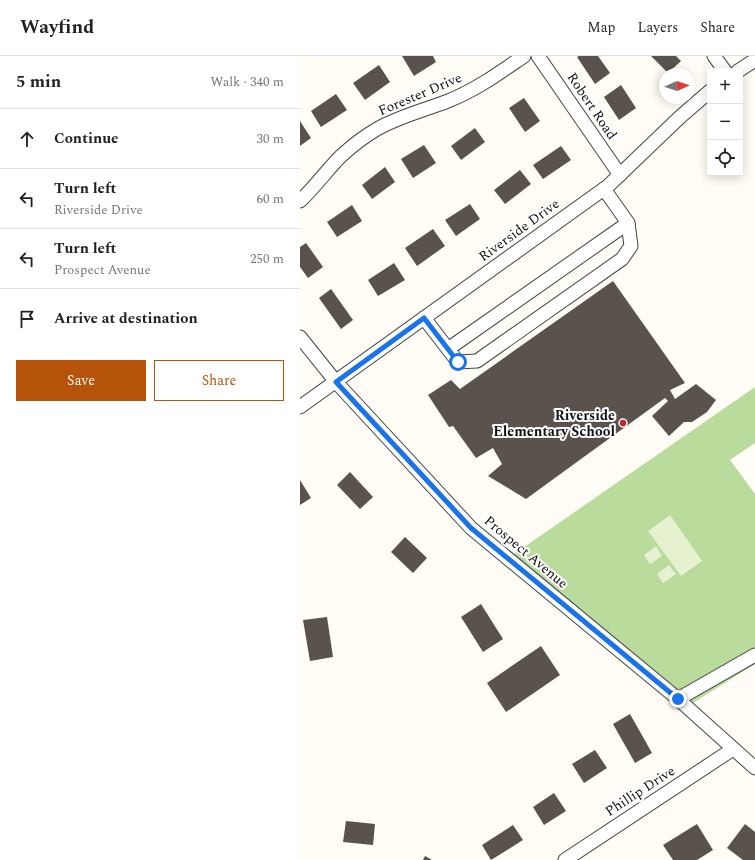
<!DOCTYPE html>
<meta charset="utf-8">
<style>
:root{--surface:#fff;--page:#f6f6f6;--text:#222;--muted:#767676;--line:#e0e0e0;--accent:#b45309}
body{margin:0;font-family:Spectral,serif;background:var(--page);color:var(--text)}
.controls{position:absolute;right:12px;top:12px;display:grid;overflow:hidden;border-radius:0px;box-shadow:0 2px 10px #0003}
.controls button{width:36px;height:36px;display:grid;place-items:center;padding:0;border:0;border-bottom:1px solid var(--line);background:var(--surface);color:var(--text);font:20px sans-serif}
.compass{position:absolute;left:359px;top:12px;width:36px;height:36px;border-radius:50%;background:var(--surface);box-shadow:0 2px 10px #0003;rotate:87deg}
.stop{position:absolute;width:12px;height:12px;margin:-9px;border:3px solid #1a73e8;border-radius:50%;background:#fff}
.stop.end{background:#1a73e8;border-color:#fff;box-shadow:0 1px 4px #0008}
.list{margin:0;padding:0;list-style:none}
h2{display:flex;justify-content:space-between;align-items:center;height:52px;margin:0;padding:0 16px;font-size:17px}
h2 small{font-size:13px;font-weight:400;color:var(--muted)}
.list li{display:grid;grid-template-columns:26px 1fr auto;gap:12px;align-items:center;box-sizing:border-box;height:60px;padding:0 16px;border-top:1px solid var(--line)}
.list b{display:block;font-size:15px;white-space:nowrap}
.list p{margin:0;font-size:13px;white-space:nowrap;color:var(--muted)}
.list em{font-size:13px;font-style:normal;color:var(--muted)}
.actions{display:flex;gap:8px;padding:12px 16px}
.actions a{flex:1;padding:9px 0;border:1px solid var(--accent);border-radius:0px;text-align:center;font-size:14px;color:var(--accent)}
.actions .main{background:var(--accent);color:#fff}
.icon{flex:none;width:22px;height:22px;fill:none;stroke:currentColor;stroke-width:2;stroke-linecap:round;stroke-linejoin:round}
.map{position:relative;flex:none;width:455px;height:804px;overflow:hidden}
header{display:flex;align-items:center;gap:24px;box-sizing:border-box;height:56px;padding:0 20px;background:var(--surface);border-bottom:1px solid var(--line)}
header strong{font-size:19px}
nav{display:flex;gap:22px;margin-inline-start:auto;font-size:14px}
main{display:flex}
aside{flex:1;background:var(--surface)}
.map>svg:first-child{display:block}
.forest{fill:#b9dc9c}
.pitch{fill:#e6f2cf}
.building{fill:#5a524d}
.lines{fill:none;stroke-linecap:round;stroke-linejoin:round}
.minor-casing{stroke:#444;stroke-width:15}
.minor{stroke:#fff;stroke-width:13}
.route{stroke:#1a73e8;stroke-width:5}
.poi-dot{fill:#c4262e;stroke:#fff;stroke-width:1.5}
.labels{text-anchor:middle;dominant-baseline:central;stroke-width:4;stroke-linejoin:round;paint-order:stroke}
.street-label{font-size:14px;fill:#111;stroke:#fff}
.poi-label{font-size:14px;font-weight:bold;fill:#111;stroke:#fff;text-anchor:end}
</style>
<header>
<strong>Wayfind</strong>
<nav><a>Map</a><a>Layers</a><a>Share</a></nav>
</header>
<main>
<aside>
<h2>5 min<small>Walk · 340 m</small></h2>
<ul class="list">
<li><svg class="icon" aria-label="ahead" viewBox="0 0 24 24"><path d="M12 20V5M6 11l6-6 6 6"/></svg><div><b>Continue</b></div><em>30 m</em></li>
<li><svg class="icon" aria-label="left" viewBox="0 0 24 24"><path d="M17 20v-9H6M10 6l-5 5 5 5"/></svg><div><b>Turn left</b><p>Riverside Drive</p></div><em>60 m</em></li>
<li><svg class="icon" aria-label="left" viewBox="0 0 24 24"><path d="M17 20v-9H6M10 6l-5 5 5 5"/></svg><div><b>Turn left</b><p>Prospect Avenue</p></div><em>250 m</em></li>
<li><svg class="icon" aria-label="arrive" viewBox="0 0 24 24"><path d="M6 21V4h12l-3 4 3 4H6"/></svg><div><b>Arrive at destination</b></div></li>
</ul>
<div class="actions"><a class="main">Save</a><a>Share</a></div>
</aside>
<div class="map">
<svg width="455" height="804" viewBox="0 0 455 804">
<rect width="100%" height="100%" fill="#fffdf5"/>
<path class="forest" d="M455 331V387L430 404 455 438V608L385 652 204 505Z"/>
<g class="pitch">
<path d="M370 459 402 505 381 520 348 475Z"/>
<path d="M356 490 362 500 350 508 344 499Z"/>
<path d="M369 509 376 518 363 527 357 518Z"/>
</g>
<g class="building">
<path d="M102 0H133L136 6 114 20Z"/>
<path d="M279 0H298L310 17 295 28 277 1Z"/>
<path d="M351 0H376L381 5 368 17Z"/>
<path d="M79 9 90 26 65 44 53 27Z"/>
<path d="M321 29 336 52 319 64 304 41Z"/>
<path d="M36 38 47 54 21 71 11 55Z"/>
<path d="M224 42 240 65 225 76 209 52Z"/>
<path d="M0 65 11 82 0 90Z"/>
<path d="M175 72 185 86 161 104 151 90Z"/>
<path d="M124 89 136 107 113 122 101 103Z"/>
<path d="M261 90 271 104 243 123 233 109Z"/>
<path d="M85 111 95 126 72 143 62 129Z"/>
<path d="M220 114 231 128 205 148 194 134Z"/>
<path d="M170 148 180 163 156 180 145 164Z"/>
<path d="M52 149 62 165 37 181 27 166Z"/>
<path d="M133 173 145 190 117 210 105 192Z"/>
<path d="M6 187 23 211 8 222 0 211V191Z"/>
<path d="M94 207 105 224 78 240 68 224Z"/>
<path d="M313 225 385 327 370 334 375 343 396 328 416 344 407 356 392 366H384L369 380 352 360 368 345 365 342 226 443 188 420 202 408 193 392 176 402 153 370 149 371 128 339 151 324 160 333Z"/>
<path d="M31 233 53 264 41 273 19 242Z"/>
<path d="M50 416 73 441 60 453 37 429Z"/>
<path d="M0 424 11 442 0 449Z"/>
<path d="M105 481 127 502 113 517 91 496Z"/>
<path d="M181 548 203 583 183 596 161 561Z"/>
<path d="M27 561 33 601 10 605 3 564Z"/>
<path d="M241 590 260 619 206 656 187 627Z"/>
<path d="M330 658 352 697 335 707 313 668Z"/>
<path d="M295 694 307 712 284 727 272 708Z"/>
<path d="M254 737 266 755 244 769 233 751Z"/>
<path d="M46 765 75 768 73 789 43 786Z"/>
<path d="M397 768 413 794 397 804H373L363 789Z"/>
<path d="M445 768 455 776V804H443L427 792Z"/>
<path d="M213 769 223 784 191 804 182 789Z"/>
<path d="M125 800 132 804H123Z"/>
</g>
<g class="lines">
<g class="minor-casing">
<g id="minor">
<path d="M238 0 320 119"/>
<path d="M414 0 425 15"/>
<path d="M438 15 455 4"/>
<path d="M0 145C15 131 27 114 41 100 52 90 65 80 77 73 100 60 125 54 148 45 176 34 199 17 224 0"/>
<path d="M124 262 148 293 328 167 304 133"/>
<path d="M0 281 36 326 171 472 378 643 455 712"/>
<path d="M148 293 158 306 177 305 322 203 331 190 328 167"/>
<path d="M0 351 308 130 380 61 410 35"/>
<path d="M378 643 455 599"/>
<path d="M265 804 433 693"/>
</g>
</g>
<use href="#minor" class="minor"/>
</g>
<g class="lines">
<path class="route" d="M158 306 124 262 36 326 171 472 378 643"/>
</g>
<circle class="poi-dot" cx="323" cy="367" r="4"/>
<g class="labels">
<g class="street-label">
<text transform="translate(120 38) rotate(-23)">Forester Drive</text>
<text transform="translate(292 50) rotate(56)">Robert Road</text>
<text transform="translate(219 174) rotate(-36)">Riverside Drive</text>
<text transform="translate(226 496) rotate(40)">Prospect Avenue</text>
<text transform="translate(340 735) rotate(-33)">Phillip Drive</text>
</g>
<g class="poi-label">
<text x="315" y="359">Riverside<tspan x="315" dy="16">Elementary School</tspan></text>
</g>
</g>
</svg>
<div class="controls">
<button>+</button>
<button>−</button>
<button><svg class="icon" aria-label="locate" viewBox="0 0 24 24"><circle cx="12" cy="12" r="6"/><path d="M12 2v4M12 18v4M2 12h4M18 12h4"/></svg></button>
</div>
<svg class="compass" viewBox="-18 -18 36 36"><path d="M0-13l5 13h-10z" fill="#e53935"/><path d="M0 13l5-13h-10z" fill="#767676"/></svg>
<div class="stop" style="left:158px;top:306px"></div>
<div class="stop end" style="left:378px;top:643px"></div>
</div>
</main>
